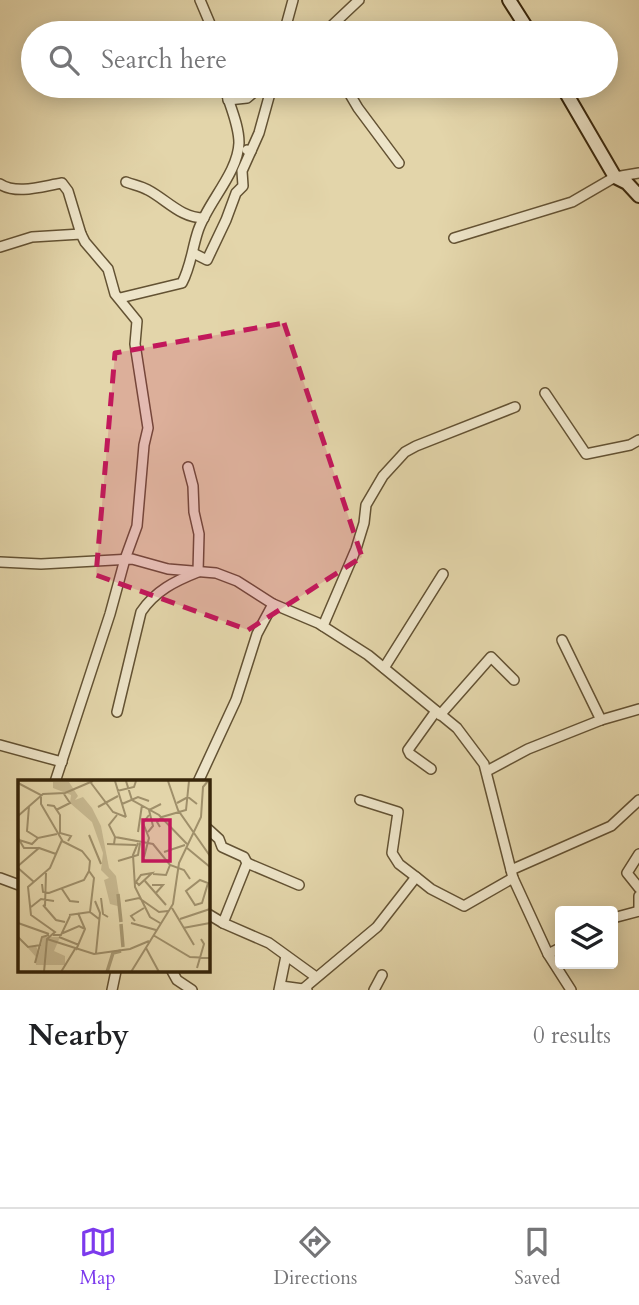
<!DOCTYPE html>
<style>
:root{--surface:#fff;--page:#f6f6f6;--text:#202124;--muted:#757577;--line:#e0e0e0;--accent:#7c3aed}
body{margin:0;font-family:Cardo,serif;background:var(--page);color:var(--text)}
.controls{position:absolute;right:21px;bottom:21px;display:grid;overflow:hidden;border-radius:7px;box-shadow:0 4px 18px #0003}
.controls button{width:63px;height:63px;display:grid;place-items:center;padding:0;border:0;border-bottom:2px solid var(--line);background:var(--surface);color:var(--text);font:35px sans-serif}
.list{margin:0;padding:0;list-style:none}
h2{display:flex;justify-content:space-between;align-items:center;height:91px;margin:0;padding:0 28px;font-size:30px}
h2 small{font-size:23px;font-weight:400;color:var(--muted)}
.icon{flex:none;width:38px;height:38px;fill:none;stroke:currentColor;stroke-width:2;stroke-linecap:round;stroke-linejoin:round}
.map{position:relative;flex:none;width:639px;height:990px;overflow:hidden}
.search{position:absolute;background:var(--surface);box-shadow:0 4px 18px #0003;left:21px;right:21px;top:21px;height:77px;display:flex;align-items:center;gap:18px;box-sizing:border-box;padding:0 24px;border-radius:38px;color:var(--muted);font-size:26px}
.sheet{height:217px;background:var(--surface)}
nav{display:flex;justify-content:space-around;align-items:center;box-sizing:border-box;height:98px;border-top:2px solid var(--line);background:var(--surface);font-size:19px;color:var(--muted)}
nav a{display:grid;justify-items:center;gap:4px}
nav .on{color:var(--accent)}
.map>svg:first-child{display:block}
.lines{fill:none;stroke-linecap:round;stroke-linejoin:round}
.street-casing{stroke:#635233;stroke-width:12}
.secondary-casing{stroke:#38260b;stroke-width:16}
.street{stroke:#ede4c8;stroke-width:9}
.secondary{stroke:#ede4c8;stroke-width:12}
.marked{fill:#c2185b;fill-opacity:0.2;stroke:#c2185b;stroke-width:5;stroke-dasharray:14 9;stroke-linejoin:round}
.inset-river{fill:none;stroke:#a99a74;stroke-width:3.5}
.inset-road{fill:none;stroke:#9f8f6a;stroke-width:2}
.view{fill:#c2185b;fill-opacity:0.15;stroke:#c2185b;stroke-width:3.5}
.inset-edge{fill:none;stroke:#38260b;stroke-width:3.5}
</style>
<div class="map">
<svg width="639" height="990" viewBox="0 0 639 990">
<rect width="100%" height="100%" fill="#e3d5aa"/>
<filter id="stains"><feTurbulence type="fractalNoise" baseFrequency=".00286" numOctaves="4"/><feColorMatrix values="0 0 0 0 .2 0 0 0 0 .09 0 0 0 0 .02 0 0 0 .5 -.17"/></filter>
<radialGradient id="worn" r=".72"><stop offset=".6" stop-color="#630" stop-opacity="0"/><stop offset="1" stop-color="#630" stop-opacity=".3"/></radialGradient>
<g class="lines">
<g class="street-casing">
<g id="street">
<path d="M200 0 214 33"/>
<path d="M284 33 293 0"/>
<path d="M324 33 359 0"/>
<path d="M345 86 358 108 399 163"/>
<path d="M228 100 247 98 261 86"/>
<path d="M247 150 251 151 259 133 272 86"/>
<path d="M126 182C134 185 141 186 148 190 167 200 181 218 204 218"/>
<path d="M0 184C17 195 43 186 62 183L68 191 81 234"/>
<path d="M454 238 572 202 615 177 639 173"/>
<path d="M0 247 32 237 81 234 85 242 108 269 115 294 137 321 135 344 148 428 144 445 137 526 125 559 110 614 55 782"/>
<path d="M193 253 207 260 226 220 236 193 243 186 242 171 251 151"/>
<path d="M120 298 182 283C191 266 192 249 198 231 207 203 238 173 239 143 239 124 229 104 224 86"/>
<path d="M545 393 586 454 630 445 639 440"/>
<path d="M0 562 41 564 132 559 168 569 216 573 237 581 273 604 318 623 368 655 457 728 484 764 513 878 548 954 571 990"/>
<path d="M323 626 356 549 364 523 366 505 383 476 405 452 416 446 515 407"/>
<path d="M562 640 601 720"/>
<path d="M384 668 443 574"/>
<path d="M117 712 141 612C155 591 175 581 198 572L199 534 194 512 193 486 188 467"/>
<path d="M440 715 491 657 514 680"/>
<path d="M0 745 62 762"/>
<path d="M431 769 410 754 408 750 436 711"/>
<path d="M487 771 528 749 601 720 639 709"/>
<path d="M198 782 236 700 257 634 273 604"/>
<path d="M360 800 398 812 392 853 399 864 416 877"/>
<path d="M208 829 219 839 222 847 244 857 247 863 223 923 269 943 316 977"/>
<path d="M639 854 627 873 639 888"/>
<path d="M247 863 299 885"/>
<path d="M511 870 611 826 639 800"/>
<path d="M0 878 19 885"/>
<path d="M639 911V896"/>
<path d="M208 914 223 923"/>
<path d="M613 918 639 911"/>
<path d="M548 954 560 948"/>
<path d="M172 971 177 980 192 990"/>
<path d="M281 986 303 989"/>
<path d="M112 990 116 971"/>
<path d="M279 990 286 956"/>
<path d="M307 990 303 989 377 927 416 877 431 889 464 906 513 878"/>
<path d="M374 990 382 975"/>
</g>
</g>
<g class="secondary-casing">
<g id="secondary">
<path d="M509 0 530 33"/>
<path d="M562 86 615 177 627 183 639 196"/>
</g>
</g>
<use href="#street" class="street"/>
<use href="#secondary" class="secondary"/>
</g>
<path class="marked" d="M284 323 362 557 248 630 96 575 115 353Z"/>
<g transform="translate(18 780)">
<rect width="192" height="192" fill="#e3d5aa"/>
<path d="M35 2H51L60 16 57 20 65 17 74 28 83 46 91 88 98 96 103 127 92 124 86 100 91 98 83 90 85 73 74 42 52 23 53 15 35 8ZM25 157H42L36 171 47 176V185H18V177L10 168 18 166 21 173Z" fill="#c6b78f"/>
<path class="inset-river" d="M100 114 103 142M103 144 105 167M89 192 95 173 103 171"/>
<path class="inset-road" d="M97 1 108 37M108 1 114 20 141 35 169 64M150 1 160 30 192 76M0 3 23 15V24L44 60 32 88 10 107 13 135 37 152 29 159 26 192M73 3 95 32 108 37M99 11 116 7 118 1M159 23 170 17 179 24M104 24 120 17 131 21M29 25 36 26 42 35V53L53 56 50 61M11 26 9 51 20 58 39 54M80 27 100 16M38 30 52 23 46 14M0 36 25 14 47 13 75 1M142 47 139 42 144 37 168 30 171 1M120 52 124 25M130 52 135 46 131 30 143 24M71 55 83 84M97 57 91 45 99 35M0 58 6 68H21M1 60 14 64 20 58M44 61 64 71 72 81 71 91 76 98 72 132 81 139M120 63 115 75 117 107 132 137 142 143M89 64 118 65M96 64 97 57 135 64 152 85 166 90 172 99M169 68 192 87M146 72 167 65M126 77 131 58 125 43 131 35M100 81 120 75 122 63M0 86 21 68 38 74M192 87V109M0 88 16 102M134 93 121 105 118 102 123 95ZM135 94 148 95 152 85M182 100 190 103 184 123 177 125 168 111ZM127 101 148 125M24 104 25 112 31 113 66 100 71 91M134 105H145L137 114M44 109 52 121 61 122M83 118 85 134 90 137M77 121 82 133 78 173M107 121 121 118 141 132 150 131M25 125 38 140 47 142M27 126 28 93M13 127 23 119 36 121M154 128 176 165M51 135 72 132M162 139 192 129M117 141 113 136 126 128M0 143 31 154M113 143 138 150M165 148 192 143M45 153 61 146 67 149M35 155H43L52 136M135 155 172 177 192 178M0 157 10 167 23 165M41 157 61 165M29 159 76 174 112 169 131 161M128 168 141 192M58 170 67 149 60 133M17 183 24 157 31 155M179 188 186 164 183 159M43 192 57 169M113 192 155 124 161 83 183 37 185 7 190 1"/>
<path class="view" d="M125 40H152V81H125Z"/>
<rect width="192" height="192" class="inset-edge"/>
</g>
<rect width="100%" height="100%" filter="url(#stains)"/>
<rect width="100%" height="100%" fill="url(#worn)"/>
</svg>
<div class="controls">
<button><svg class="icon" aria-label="layers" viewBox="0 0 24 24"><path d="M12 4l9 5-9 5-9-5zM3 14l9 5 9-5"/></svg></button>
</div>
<div class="search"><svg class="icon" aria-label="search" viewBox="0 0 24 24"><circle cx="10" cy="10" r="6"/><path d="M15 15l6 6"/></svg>Search here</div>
</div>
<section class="sheet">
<h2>Nearby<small>0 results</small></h2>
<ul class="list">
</ul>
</section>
<nav>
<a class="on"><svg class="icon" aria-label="map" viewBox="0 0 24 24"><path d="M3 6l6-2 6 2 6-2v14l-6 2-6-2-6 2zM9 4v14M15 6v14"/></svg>Map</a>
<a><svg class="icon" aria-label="directions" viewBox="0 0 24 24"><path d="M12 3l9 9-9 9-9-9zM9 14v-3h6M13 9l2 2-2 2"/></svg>Directions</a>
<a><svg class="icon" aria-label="saved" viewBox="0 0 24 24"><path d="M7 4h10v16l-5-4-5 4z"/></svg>Saved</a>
</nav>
